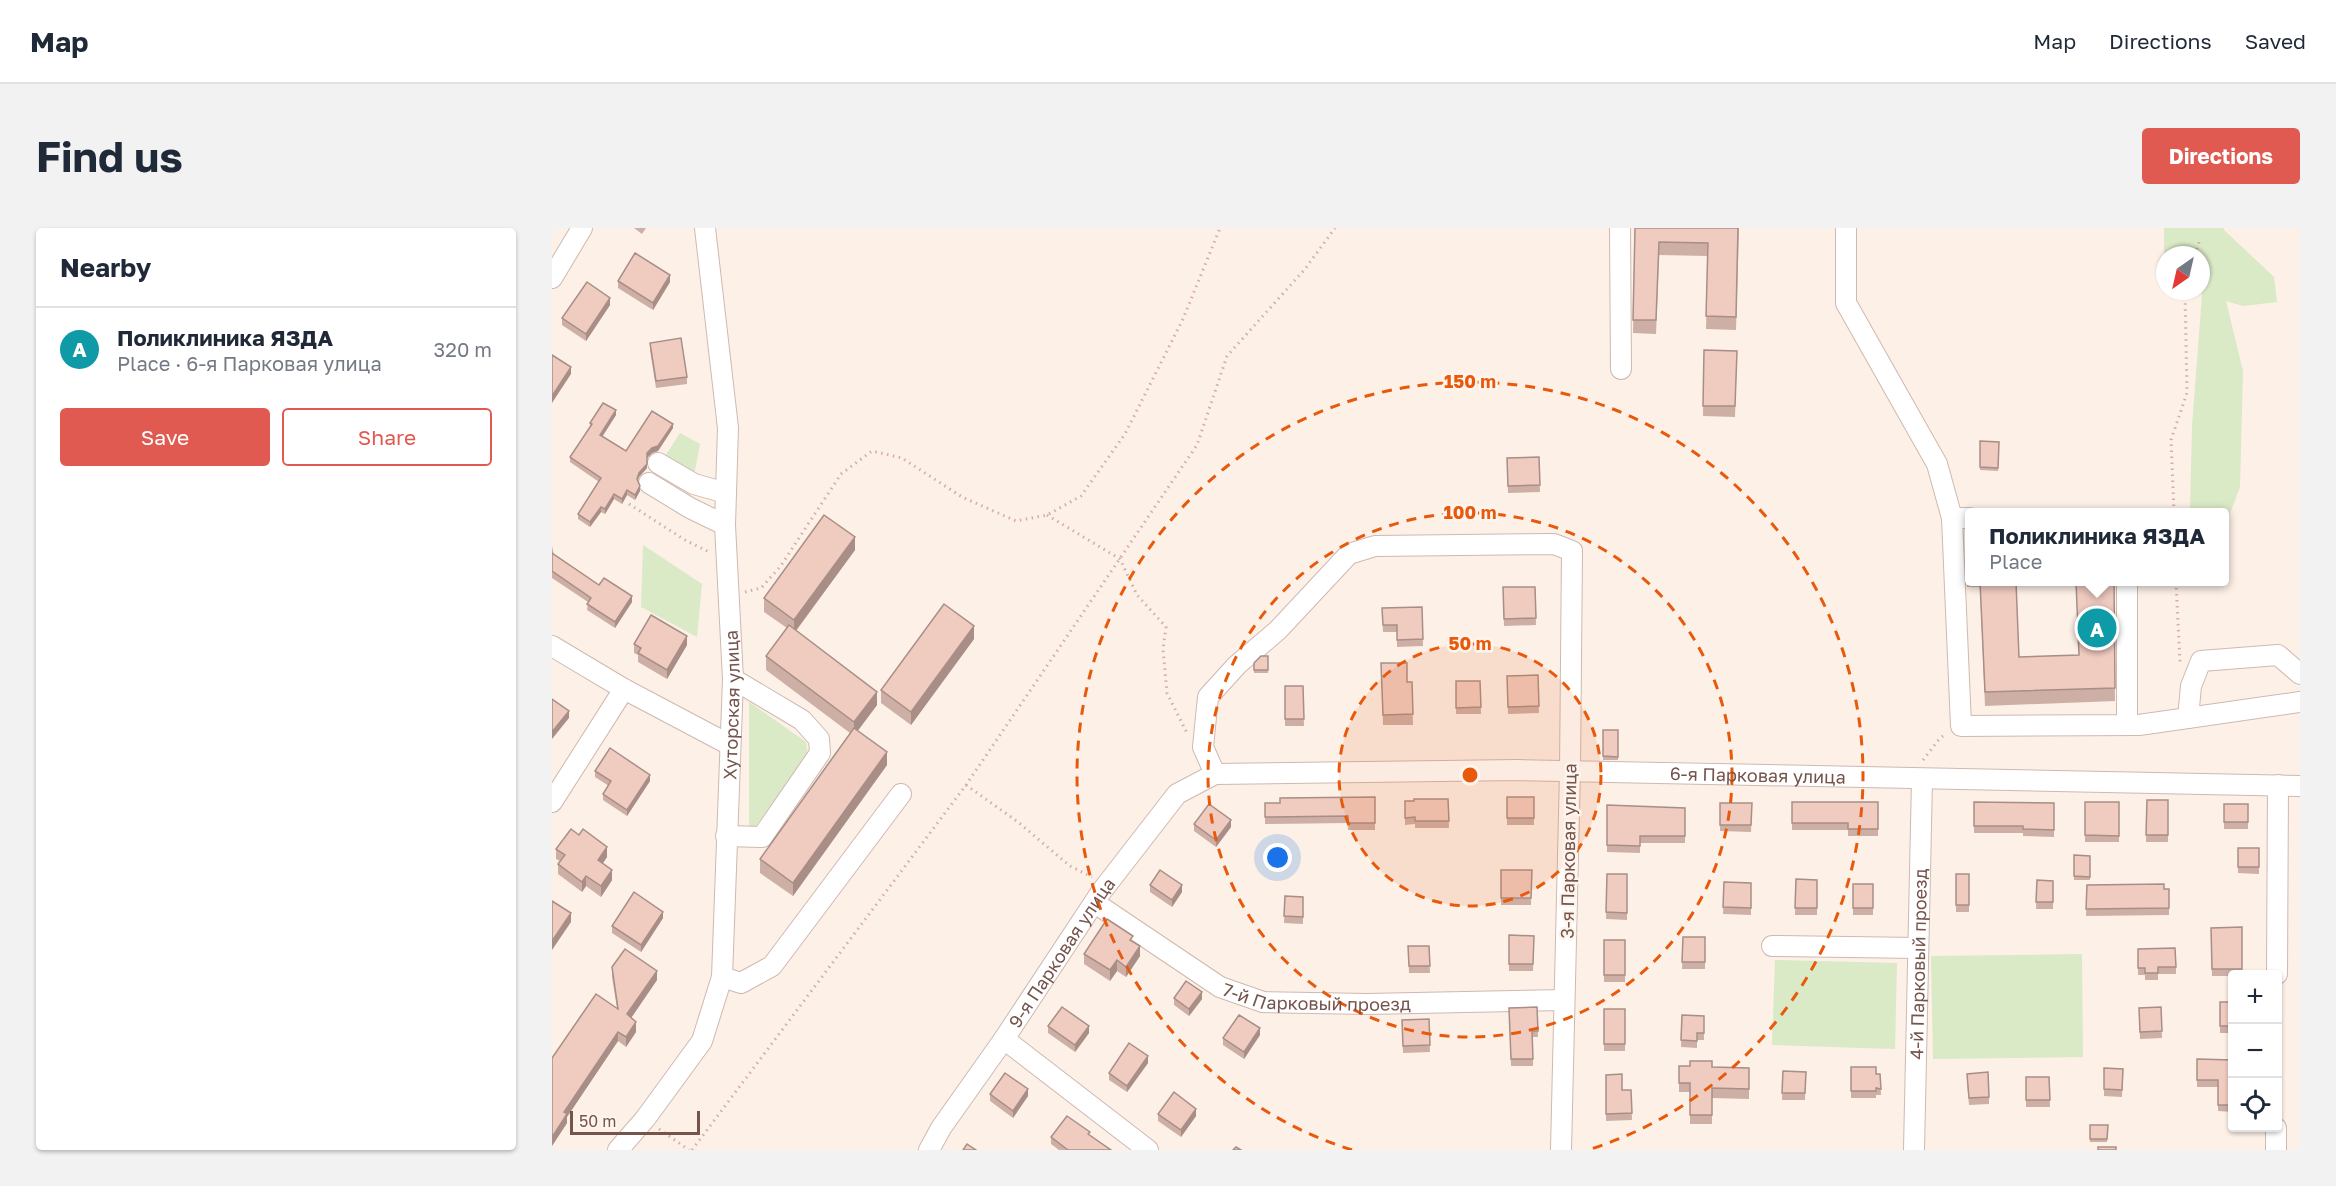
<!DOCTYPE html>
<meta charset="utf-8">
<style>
:root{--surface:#fff;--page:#f2f2f3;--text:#1f2937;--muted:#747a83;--line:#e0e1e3;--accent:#e15a51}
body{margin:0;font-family:"Golos Text",sans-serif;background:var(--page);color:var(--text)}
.controls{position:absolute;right:18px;bottom:18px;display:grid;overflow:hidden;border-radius:6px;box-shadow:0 2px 4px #0004}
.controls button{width:54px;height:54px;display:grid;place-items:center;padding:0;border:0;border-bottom:2px solid var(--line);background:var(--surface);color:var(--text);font:30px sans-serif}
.compass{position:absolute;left:1604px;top:18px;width:54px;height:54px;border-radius:50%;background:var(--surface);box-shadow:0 2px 4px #0004;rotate:214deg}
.scale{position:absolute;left:18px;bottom:15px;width:130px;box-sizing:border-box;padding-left:6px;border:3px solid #75544c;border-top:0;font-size:16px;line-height:21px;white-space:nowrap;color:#75544c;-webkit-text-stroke:4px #fef5ee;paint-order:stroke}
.you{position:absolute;left:726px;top:630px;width:21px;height:21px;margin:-15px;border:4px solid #fff;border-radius:50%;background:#1a73e8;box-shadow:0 0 0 9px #1a73e833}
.badge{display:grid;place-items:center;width:39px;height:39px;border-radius:50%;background:var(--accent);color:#fff;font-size:20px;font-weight:700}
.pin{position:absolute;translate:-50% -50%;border:3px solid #fff;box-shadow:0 2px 6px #0006}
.popup{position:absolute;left:1413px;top:280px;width:264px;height:78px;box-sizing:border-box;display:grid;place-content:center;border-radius:6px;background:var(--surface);filter:drop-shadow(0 2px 4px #0005);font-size:20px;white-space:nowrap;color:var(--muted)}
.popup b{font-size:22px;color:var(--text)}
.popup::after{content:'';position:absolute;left:50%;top:100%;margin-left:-12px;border:12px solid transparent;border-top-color:var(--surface)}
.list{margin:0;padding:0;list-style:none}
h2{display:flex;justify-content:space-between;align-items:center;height:78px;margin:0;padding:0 24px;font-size:26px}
h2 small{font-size:20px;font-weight:400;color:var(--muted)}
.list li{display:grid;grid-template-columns:39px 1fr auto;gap:18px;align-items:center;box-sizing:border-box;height:84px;padding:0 24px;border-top:2px solid var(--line)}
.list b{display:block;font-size:22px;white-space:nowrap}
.list p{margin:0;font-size:20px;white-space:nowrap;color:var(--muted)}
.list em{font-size:20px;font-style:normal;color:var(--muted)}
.actions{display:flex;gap:12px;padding:18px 24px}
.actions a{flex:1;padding:14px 0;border:2px solid var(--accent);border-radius:6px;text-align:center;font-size:21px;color:var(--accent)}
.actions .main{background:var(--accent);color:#fff}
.icon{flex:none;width:33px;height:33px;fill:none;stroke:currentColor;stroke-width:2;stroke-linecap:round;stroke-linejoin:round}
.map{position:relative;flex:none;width:1748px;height:922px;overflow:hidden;border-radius:6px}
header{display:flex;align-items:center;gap:36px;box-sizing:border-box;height:84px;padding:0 30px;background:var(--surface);border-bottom:2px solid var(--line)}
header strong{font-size:28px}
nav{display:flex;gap:33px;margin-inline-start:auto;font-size:21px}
.intro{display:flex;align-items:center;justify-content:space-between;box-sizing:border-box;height:144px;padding:0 36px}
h1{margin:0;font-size:42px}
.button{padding:15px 27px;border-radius:6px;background:var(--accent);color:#fff;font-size:21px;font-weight:700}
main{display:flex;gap:36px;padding:0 36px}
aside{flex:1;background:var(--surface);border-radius:6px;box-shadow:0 2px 4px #0004}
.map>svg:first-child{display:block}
.green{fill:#dae9c6}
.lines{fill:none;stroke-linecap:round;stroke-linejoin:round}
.minor-casing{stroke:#cfb9b0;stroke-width:22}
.path{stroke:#d5aea3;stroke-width:3;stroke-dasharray:1.5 4.5;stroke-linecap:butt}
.minor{stroke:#fff;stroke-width:20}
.wall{fill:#ceafa5;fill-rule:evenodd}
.shaded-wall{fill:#a88e86}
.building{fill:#f0cbc0;stroke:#a88e86;stroke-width:1.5}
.ring{fill:none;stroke:#e8590c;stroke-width:3;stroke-dasharray:10 8}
.labels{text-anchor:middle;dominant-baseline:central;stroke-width:5;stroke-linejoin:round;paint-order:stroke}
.street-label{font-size:18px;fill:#75544c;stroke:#fef5ee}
.centre{fill:#e8590c;stroke:#fef5ee;stroke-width:3}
.ring-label{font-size:18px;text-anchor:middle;font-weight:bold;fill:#e8590c;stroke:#fef5ee;stroke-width:5;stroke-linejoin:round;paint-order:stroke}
</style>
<header>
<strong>Map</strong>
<nav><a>Map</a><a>Directions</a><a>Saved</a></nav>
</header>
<div class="intro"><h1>Find us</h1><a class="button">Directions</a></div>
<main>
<aside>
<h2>Nearby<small></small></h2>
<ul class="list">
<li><span class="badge" style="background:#0f9aa8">A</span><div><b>Поликлиника ЯЗДА</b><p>Place · 6-я Парковая улица</p></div><em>320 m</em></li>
</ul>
<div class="actions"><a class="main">Save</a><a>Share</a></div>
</aside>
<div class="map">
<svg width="1748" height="922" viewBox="0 0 1748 922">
<rect width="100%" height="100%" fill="#fcf0e7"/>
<g class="green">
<path d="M1612 0H1672V2L1722 49 1725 74 1691 78 1674 73 1691 143 1688 259 1673 299 1672 284H1638L1640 198 1650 67 1648 63 1649 27H1617L1612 24Z"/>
<path d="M128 205 148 216 142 247 112 230Z"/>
<path d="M91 317 150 356 145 409 89 379Z"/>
<path d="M197 474 254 514 256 527 202 600 197 599Z"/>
<path d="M1530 726 1531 829 1381 831 1379 728Z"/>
<path d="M1223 732 1345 735 1343 821 1220 817Z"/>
</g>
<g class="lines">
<g class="minor-casing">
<g id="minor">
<path d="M1068 0 1069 141"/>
<path d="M1294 0V75L1385 236 1400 290"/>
<path d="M0 50 30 0"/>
<path d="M106 235 142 256 174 265"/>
<path d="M97 255 138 280 173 297"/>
<path d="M1418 290H1400L1409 498 1587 497 1748 474"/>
<path d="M1575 354V497"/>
<path d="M0 418 72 461 178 517"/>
<path d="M1636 490 1639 458 1649 433 1726 427 1748 446"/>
<path d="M663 546 651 519 656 469 685 437 726 402 797 326 823 318 1002 316 1020 323 1018 543 1009 922"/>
<path d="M0 574 72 461"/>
<path d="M174 608 210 609 268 525 267 511 250 492 181 451"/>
<path id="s1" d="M543 675 668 759 711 774 815 776 1012 772"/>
<path d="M1220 718 1366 720"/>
<path d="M1725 746 1726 557"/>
<path d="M170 749 189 755 220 738 349 566"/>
<path d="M452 811 596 922"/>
<path id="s2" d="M66 922 93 891 150 813 170 749 181 451 173 297 176 200 153 0"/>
<path id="s3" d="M377 922 389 900 452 811 549 664 625 566 663 546 965 542 1748 558"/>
<path id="s4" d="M1362 922 1370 551"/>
<path d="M1724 922V900"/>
</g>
</g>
<g class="path">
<path d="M1643 27 1648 11"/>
<path d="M77 276 133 312 157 324"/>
<path d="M1622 284 1619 212 1635 165 1633 63"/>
<path d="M495 287 568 331 585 367 614 399 611 421 615 465 635 505"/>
<path d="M1624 354 1628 434"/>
<path d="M193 364 209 360 228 339 289 246 320 223 350 230 410 269 464 293 495 287 529 268 573 206 631 91 668 0"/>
<path d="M1371 532 1388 510 1394 506"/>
<path d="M414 557 466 594 518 638 540 649"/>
<path d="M107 901 137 922"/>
<path d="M140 922 414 557 645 217 675 128 753 41 783 0"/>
</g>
<use href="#minor" class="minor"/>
</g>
<g class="wall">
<path d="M82 0H94L90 6Z"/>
<path d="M1083 0H1187L1184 102 1154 101 1156 28 1107 27 1104 106 1081 105Z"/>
<path d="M66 53 118 54 101 82 66 60Z"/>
<path d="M58 77 34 113 10 97V90Z"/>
<path d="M98 115 135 149V156L104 160 98 122Z"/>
<path d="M1152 122 1185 123 1183 189 1151 188Z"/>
<path d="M64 187 50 209 74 223 121 200 106 223 100 225 95 230V240L87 249 86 252 88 263 83 272 75 267 70 276 62 271 53 286 49 284 38 299 26 291V286L47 254 18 234V229L38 199V195Z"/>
<path d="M1428 213 1447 214 1446 243 1428 242Z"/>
<path d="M987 229 988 264 956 265 955 230Z"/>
<path d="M1414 309H1418V354H1562L1563 473 1433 478 1428 359H1415ZM1524 354 1527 427 1467 429 1464 356Z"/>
<path d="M0 318 2 327 47 357 80 374 63 400 35 382 36 374 0 350Z"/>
<path d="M303 322 244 403 325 477 305 503 335 537 241 668 208 645V631L298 505 214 442V428L235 400 212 384V370Z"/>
<path d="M951 359H983L984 397 952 398Z"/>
<path d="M870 379 871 418 845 419V404H831L830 380Z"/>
<path d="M422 411 359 497 329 475V462Z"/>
<path d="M82 416 135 417 115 451 86 434V427L82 425Z"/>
<path d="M716 428V445H702V435Z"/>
<path d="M829 435 855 454H860L861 497H831Z"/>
<path d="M986 447 987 485 956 486 955 448Z"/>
<path d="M904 453H928L929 486H904Z"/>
<path d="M733 458H751L752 498H733Z"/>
<rect x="1051" y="502" width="15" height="30"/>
<path d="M43 543 98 553 75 588 51 572V566L57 558 43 549Z"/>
<path d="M823 569V602H796V595L713 596V575H728Z"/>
<rect x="955" y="569" width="27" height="28"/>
<path d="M896 571 897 600H863V596L853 597V573Z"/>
<path d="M1595 572H1616V614H1594Z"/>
<path d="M1240 574H1326V608H1296V602H1240Z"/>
<path d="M1422 574 1502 575V609L1471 608V605H1422Z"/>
<rect x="1533" y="574" width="34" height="40"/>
<path d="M1168 575H1200L1199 604 1168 603Z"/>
<rect x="1672" y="576" width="24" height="25"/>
<path d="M1055 577 1133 580V615H1088V625L1055 624Z"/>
<path d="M642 596 679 599 664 619 642 603Z"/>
<path d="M1686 620H1707V646L1686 645Z"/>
<path d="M4 621 55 629 51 635 60 652 49 669 34 658 30 664 6 646V636L8 633 4 631Z"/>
<path d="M1522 627 1538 628V652H1522Z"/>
<path d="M949 642H980L979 677H949Z"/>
<path d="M1055 646H1075V692L1054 691Z"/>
<rect x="1404" y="646" width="13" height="38"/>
<path d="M1244 651 1265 652V687H1243Z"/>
<path d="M1485 652 1501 653V681H1484Z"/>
<path d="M1172 654 1199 655V687L1171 686Z"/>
<rect x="1301" y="656" width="20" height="31"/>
<path d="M598 657 630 664 620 679 598 664Z"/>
<path d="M1535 657 1612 661 1617 680V687L1534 688Z"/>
<path d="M733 668 751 669V696L732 695Z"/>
<path d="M111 690 89 724 60 705V698Z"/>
<path d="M1690 699V747H1680V748H1660L1659 700Z"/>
<path d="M957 707 982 708 981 743H957Z"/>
<path d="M1131 709H1153V741H1130Z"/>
<rect x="1052" y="712" width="21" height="42"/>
<path d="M581 714 588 728 574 749 565 743 558 753 532 736V726Z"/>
<path d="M856 718H877L878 745H857Z"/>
<path d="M1586 721 1624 739V746H1606V752H1593V747H1586Z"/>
<path d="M60 739 105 752 79 790 84 804 74 819 66 813 15 889V895L0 918V830L65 780 60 749Z"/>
<path d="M622 770 650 771 637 788 622 777Z"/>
<rect x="1668" y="774" width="12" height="31"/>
<path d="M985 779 986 809H981V838H959L957 780Z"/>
<path d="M1609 779 1610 810 1588 811 1587 780Z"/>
<rect x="1052" y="781" width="21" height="42"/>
<path d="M1130 787 1152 788V812H1145V820L1129 819Z"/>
<path d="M877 791 878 824 851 825 850 792Z"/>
<path d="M496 798 537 805 523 824 496 805Z"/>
<path d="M708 807 692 831 671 817V810Z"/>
<path d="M1645 831 1680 832V884L1666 883V859H1645Z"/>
<path d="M596 835 575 864 557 852V845Z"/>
<path d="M1127 838 1197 840V871L1160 870V896H1138V864H1127Z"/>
<path d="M1299 839 1324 846H1328L1329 867H1324V870H1299Z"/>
<path d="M1552 840 1571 841 1570 869 1552 868Z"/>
<path d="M1231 843 1254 844 1253 872H1230Z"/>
<path d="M1054 847 1070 862H1079L1080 892 1054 893Z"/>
<path d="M1474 849H1497L1498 879H1474Z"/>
<path d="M1415 853 1437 869V876L1417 877Z"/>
<path d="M438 866 476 868 461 890 438 873Z"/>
<path d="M606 886 644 888 629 909 606 893Z"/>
<path d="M1538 897H1556L1555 914H1538Z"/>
<path d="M538 907 559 922H507L499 916V909Z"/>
</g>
<g class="shaded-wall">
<path d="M118 47V54L101 82V75Z"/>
<path d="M58 70V77L34 113V106Z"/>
<path d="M19 139V146L0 175V168Z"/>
<path d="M64 182V187L48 212V207Z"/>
<path d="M121 196V200L106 223 100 225 95 230V225Z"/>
<path d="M95 236V240L87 249 85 255 87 245Z"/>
<path d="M88 258V263L83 272V267Z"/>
<path d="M75 262V267L70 276V271Z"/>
<path d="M62 266V271L53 286V281Z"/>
<path d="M49 279V284L38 299V294Z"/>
<path d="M303 309V322L242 405V392Z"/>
<path d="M80 368V374L63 400V394Z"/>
<path d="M422 398V411L359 497V484Z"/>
<path d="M135 408V417L115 451V442Z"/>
<path d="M325 464V477L302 508V494Z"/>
<path d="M17 483V490L0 511V504Z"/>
<path d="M335 524V537L241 668V655Z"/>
<path d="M98 547V553L75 588V582Z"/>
<path d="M679 592V599L664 619V612Z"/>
<path d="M55 619V629L46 642V632Z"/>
<path d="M60 642V652L49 669V658Z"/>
<path d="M34 648V658L30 664V654Z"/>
<path d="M630 657V664L620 679V672Z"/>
<path d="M111 684V690L89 724V717Z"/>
<path d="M19 685V694L0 722V713Z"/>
<path d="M588 718V728L574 749V739Z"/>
<path d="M565 732V743L558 753V742Z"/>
<path d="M105 743V752L75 796V786Z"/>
<path d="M650 764V771L637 788V781Z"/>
<path d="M84 794V804L74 819V809Z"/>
<path d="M537 798V805L523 824V817Z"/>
<path d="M708 800V807L692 831V824Z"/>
<path d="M66 804V813L15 889V895L0 918V909L12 884Z"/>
<path d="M596 828V835L575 864V858Z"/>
<path d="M476 861V868L461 890V883Z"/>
<path d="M644 881V888L629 909V902Z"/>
</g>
<g class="building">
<path d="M1083 0H1186L1184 89 1154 88 1156 15 1107 14 1104 92H1081Z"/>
<path d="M83 25 118 47 101 75 66 53Z"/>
<path d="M35 54 58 70 34 106 10 90Z"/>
<path d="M129 110 135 149 104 153 98 115Z"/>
<path d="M1152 122 1185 123 1183 178H1151Z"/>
<path d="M0 127 19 139 0 168Z"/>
<path d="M51 175 64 182 48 207 74 223 100 183 121 196 106 218 100 220 95 225V236L87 245 85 251 88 258 83 267 75 262 70 271 62 266 53 281 49 279 38 294 26 286 49 250 18 229 40 196 38 195Z"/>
<path d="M1428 213 1447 214 1446 240 1428 239Z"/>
<path d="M987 229 988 257 956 258 955 230Z"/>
<path d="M272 287 303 309 242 392 212 370Z"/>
<path d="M1414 309H1418V346H1415Z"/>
<path d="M0 325 47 357 52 350 80 368 63 394 35 376 39 370 0 343Z"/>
<path d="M1428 354H1464L1467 429 1527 427 1524 354H1562L1563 460 1433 464Z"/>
<path d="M951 359H983L984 390 952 391Z"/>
<path d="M392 376 422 398 359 484 329 462Z"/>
<path d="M870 379 871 411 845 412V397H831L830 380Z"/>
<path d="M99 387 135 408 115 442 86 425 89 420 82 416Z"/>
<path d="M237 397 325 464 302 494 214 428Z"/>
<path d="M709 428H716V442H702V435Z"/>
<path d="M829 435H855V454H860L861 486 831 487Z"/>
<path d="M986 447 987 478 956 479 955 448Z"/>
<path d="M904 453H928L929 479 904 480Z"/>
<path d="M733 458H751L752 491H733Z"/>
<path d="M0 471 17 483 0 504Z"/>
<path d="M302 500 335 524 241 655 208 631Z"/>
<path d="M1051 502H1066V529L1051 528Z"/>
<path d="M58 520 98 547 75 582 51 566 59 553 43 543Z"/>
<path d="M823 569V595H796V588L713 589V575H728V570Z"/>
<rect x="955" y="569" width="27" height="21"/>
<path d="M862 571H896L897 593H863V589L853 590V573H862Z"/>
<path d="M1595 572H1616V607H1594Z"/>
<path d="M1240 574H1326V601H1296V595H1240Z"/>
<path d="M1422 574 1502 575V602L1471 601V598H1422Z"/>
<path d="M1533 574H1567V608L1533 607Z"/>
<path d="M1168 575H1200L1199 597H1168Z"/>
<path d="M657 576 679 592 664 612 642 596Z"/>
<rect x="1672" y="576" width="24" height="18"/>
<path d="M1055 577 1133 580V608H1088V618L1055 617Z"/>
<path d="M19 601 27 607 31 601 55 619 46 632 60 642 49 658 34 648 30 654 6 636 13 627 4 621Z"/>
<rect x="1686" y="620" width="21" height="19"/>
<path d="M1522 627 1538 628V649L1522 648Z"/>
<path d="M608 642 630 657 620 672 598 657Z"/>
<path d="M949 642H980L979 670H949Z"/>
<path d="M1055 646H1075V685L1054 684Z"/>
<rect x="1404" y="646" width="13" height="31"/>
<path d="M1244 651 1265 652V680H1243Z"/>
<path d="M1485 652 1501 653V674H1484Z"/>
<path d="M1172 654 1199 655V680L1171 679Z"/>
<rect x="1301" y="656" width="20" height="24"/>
<path d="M1612 656V661H1617V680L1534 681 1535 657Z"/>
<path d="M82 664 111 684 89 717 60 698Z"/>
<path d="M733 668 751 669V689L732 688Z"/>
<path d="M0 673 19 685 0 713Z"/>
<path d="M555 691 581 708 578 712 588 718 574 739 565 732 558 742 532 726Z"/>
<path d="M1690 699V741H1660L1659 700Z"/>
<path d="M957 707 982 708 981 736H957Z"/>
<path d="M1131 709H1153V734H1130Z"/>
<rect x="1052" y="712" width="21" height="35"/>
<path d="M856 718H877L878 738H857Z"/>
<path d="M1623 720 1624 739H1606V745H1593V740H1586V721Z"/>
<path d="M73 721 105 743 75 786 84 794 74 809 66 804 12 884 15 886 0 909V830L44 766 66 781 60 739Z"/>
<path d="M634 753 650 764 637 781 622 770Z"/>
<rect x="1668" y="774" width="12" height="24"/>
<path d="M510 779 537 798 523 817 496 798Z"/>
<path d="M985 779 986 803H980L981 831H959L957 780Z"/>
<path d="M1609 779 1610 803 1588 804 1587 780Z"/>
<rect x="1052" y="781" width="21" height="35"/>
<path d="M687 787 708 800 692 824 671 810Z"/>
<path d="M1130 787 1152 788V805H1145V813L1129 812Z"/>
<path d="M877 791 878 817 851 818 850 792Z"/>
<path d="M577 815 596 828 575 858 557 845Z"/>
<path d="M1645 831 1680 832V877H1666V852H1645Z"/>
<path d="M1138 833H1160V839L1197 840V861L1160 860V887H1138V855H1127V838H1138Z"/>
<path d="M1299 839H1324V846H1328L1329 861 1324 860V863H1299Z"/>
<path d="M1552 840 1571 841 1570 862 1552 861Z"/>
<path d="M1231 843 1254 844 1253 865H1230Z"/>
<path d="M1436 844 1437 869 1417 870 1415 846Z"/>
<path d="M453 845 476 861 461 883 438 866Z"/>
<path d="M1070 846V862H1079L1080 885 1054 886V847Z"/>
<path d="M1474 849H1497L1498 872H1474Z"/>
<path d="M622 864 644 881 629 902 606 886Z"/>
<path d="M515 888 538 904 536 906 559 922H516L499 909Z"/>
<path d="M1538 897H1556L1555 911H1538Z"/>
<path d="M415 916 424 922H411Z"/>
<path d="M684 919 689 922H681Z"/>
<rect x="1546" y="919" width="18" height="3"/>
</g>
<circle cx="918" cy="547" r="131" fill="#e8590c" fill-opacity=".12"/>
<g class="ring">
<circle cx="918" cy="547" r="131"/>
<circle cx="918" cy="547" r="262"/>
<path d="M800 922A393 393 0 1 1 1036 922"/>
</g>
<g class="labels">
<g class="street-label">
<text stroke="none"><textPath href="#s2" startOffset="477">Хуторская улица</textPath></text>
<text stroke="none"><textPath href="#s3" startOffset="1020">6-я Парковая улица</textPath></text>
<text transform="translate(1016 623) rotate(-89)">3-я Парковая улица</text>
<text stroke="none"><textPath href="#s3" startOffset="238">9-я Парковая улица</textPath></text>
<text stroke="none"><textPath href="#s4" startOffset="186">4-й Парковый проезд</textPath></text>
<text stroke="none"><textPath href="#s1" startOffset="249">7-й Парковый проезд</textPath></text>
</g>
</g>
<circle cx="918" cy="547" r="9" class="centre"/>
<g class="ring-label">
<text x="918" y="160">150 m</text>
<text x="918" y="291">100 m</text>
<text x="918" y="422">50 m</text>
</g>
</svg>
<div class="controls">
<button>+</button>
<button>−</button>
<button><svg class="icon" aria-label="locate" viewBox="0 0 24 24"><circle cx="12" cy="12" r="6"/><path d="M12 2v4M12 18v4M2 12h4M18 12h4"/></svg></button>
</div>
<svg class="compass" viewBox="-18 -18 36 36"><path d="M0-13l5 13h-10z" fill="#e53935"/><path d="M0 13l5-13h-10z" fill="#747a83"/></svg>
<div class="scale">50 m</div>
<div class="you"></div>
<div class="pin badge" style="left:1545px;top:400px;background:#0f9aa8">A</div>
<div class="popup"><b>Поликлиника ЯЗДА</b>Place</div>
</div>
</main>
